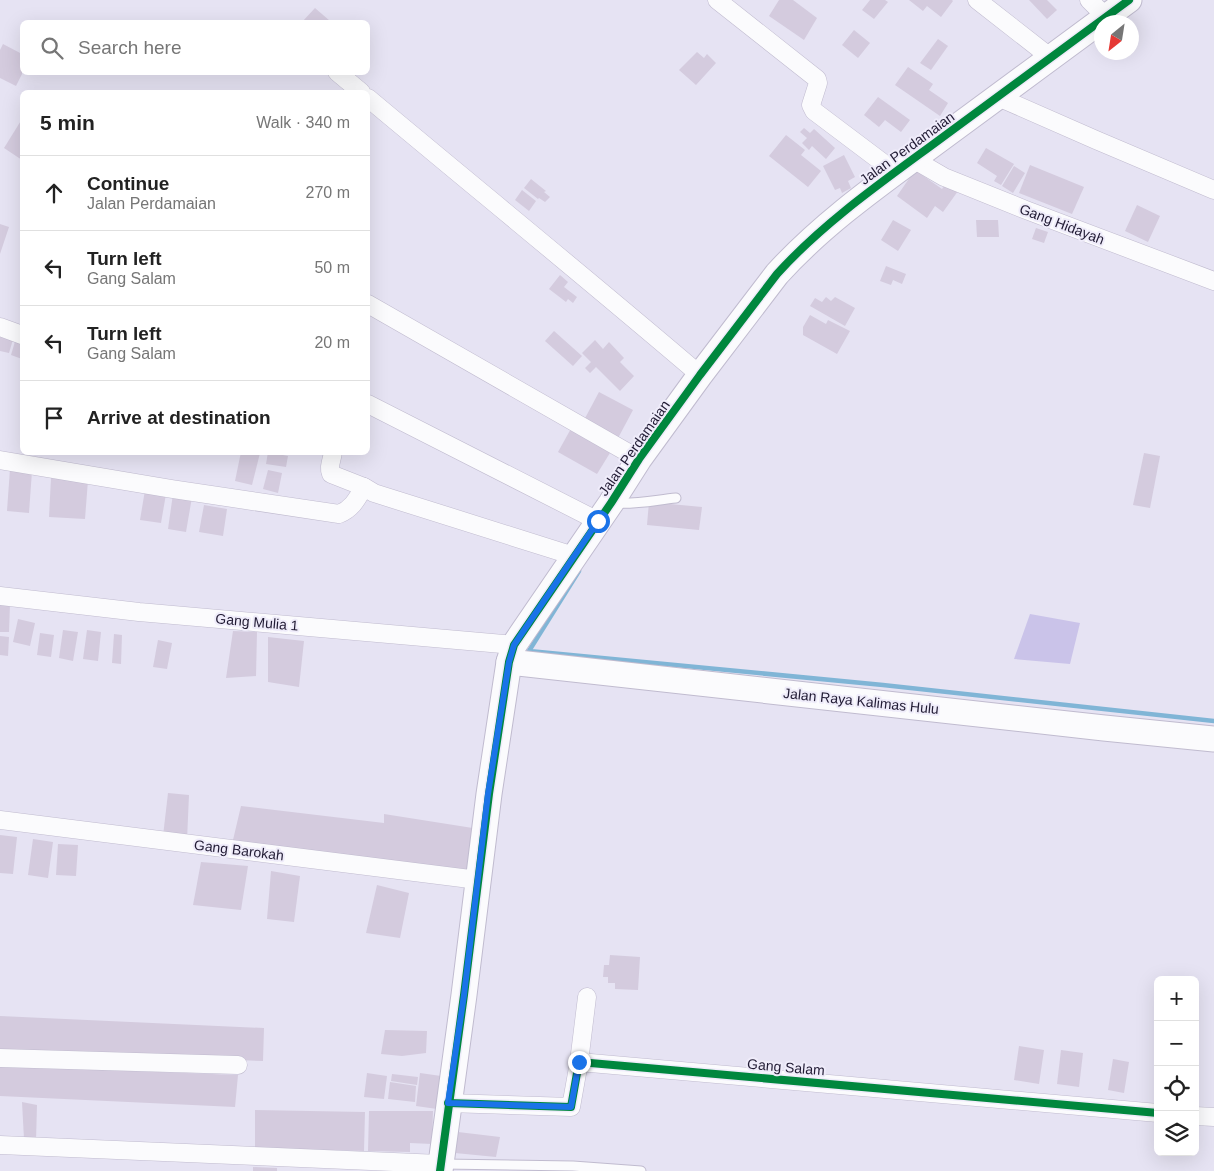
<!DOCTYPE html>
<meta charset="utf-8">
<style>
:root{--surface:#fff;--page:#f2f2f2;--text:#222;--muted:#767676;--line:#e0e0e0}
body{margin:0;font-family:Arial,sans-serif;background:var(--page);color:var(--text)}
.controls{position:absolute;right:15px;bottom:15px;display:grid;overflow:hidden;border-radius:8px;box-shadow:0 5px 20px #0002}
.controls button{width:45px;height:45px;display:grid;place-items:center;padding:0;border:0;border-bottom:1px solid var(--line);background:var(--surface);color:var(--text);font:25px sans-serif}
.compass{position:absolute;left:1094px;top:15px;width:45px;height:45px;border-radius:50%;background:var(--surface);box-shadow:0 5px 20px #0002;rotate:210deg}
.stop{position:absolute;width:15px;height:15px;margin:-11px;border:4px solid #1a73e8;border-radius:50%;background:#fff}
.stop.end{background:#1a73e8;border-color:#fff;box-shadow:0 1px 5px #0008}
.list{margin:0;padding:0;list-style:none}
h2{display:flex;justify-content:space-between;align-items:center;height:65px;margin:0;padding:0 20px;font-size:21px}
h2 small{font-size:16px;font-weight:400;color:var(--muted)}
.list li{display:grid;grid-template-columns:32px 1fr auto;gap:15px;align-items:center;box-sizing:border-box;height:75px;padding:0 20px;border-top:1px solid var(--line)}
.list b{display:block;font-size:19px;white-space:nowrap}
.list p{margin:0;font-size:16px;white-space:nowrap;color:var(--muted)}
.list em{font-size:16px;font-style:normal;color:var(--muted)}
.icon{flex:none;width:28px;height:28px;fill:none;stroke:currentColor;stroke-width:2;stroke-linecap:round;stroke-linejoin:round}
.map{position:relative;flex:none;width:1214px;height:1171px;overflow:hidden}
.search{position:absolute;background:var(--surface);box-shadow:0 5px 20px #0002;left:20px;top:20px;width:350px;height:55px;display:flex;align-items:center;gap:12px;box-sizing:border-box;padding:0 18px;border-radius:8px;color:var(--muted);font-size:19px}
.panel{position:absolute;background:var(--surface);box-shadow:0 5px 20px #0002;left:20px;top:90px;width:350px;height:365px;border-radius:8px}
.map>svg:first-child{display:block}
.green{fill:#cac3e9}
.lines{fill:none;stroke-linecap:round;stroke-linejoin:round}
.stream{stroke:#80b5d6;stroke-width:4.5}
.building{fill:#d4cbde}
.lane-casing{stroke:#c0bbcf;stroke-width:11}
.street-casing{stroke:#c0bbcf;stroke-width:19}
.secondary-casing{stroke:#c0bbcf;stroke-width:27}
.lane{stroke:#fbfbfd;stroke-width:9}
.street{stroke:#fbfbfd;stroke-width:18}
.secondary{stroke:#fbfbfd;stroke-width:25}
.cycleway-casing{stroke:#efecfa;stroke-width:11}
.cycleway{stroke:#00873e;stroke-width:8}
.route{stroke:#1a73e8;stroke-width:6}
.labels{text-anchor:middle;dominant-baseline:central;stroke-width:4;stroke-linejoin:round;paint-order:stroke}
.street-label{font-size:14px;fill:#201a33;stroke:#efecfa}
</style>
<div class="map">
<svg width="1214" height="1171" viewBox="0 0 1214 1171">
<rect width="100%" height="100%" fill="#e6e3f3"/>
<path class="green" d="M1030 614 1080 623 1070 664 1014 659Z"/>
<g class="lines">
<path class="stream" d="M579 571 529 651 883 685 1214 721"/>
</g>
<g class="building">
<path d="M779 0H793L817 18 804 40 769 16Z"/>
<path d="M870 0H885L888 2 874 19 862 10Z"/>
<path d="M909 0H952L953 1 941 17 927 6 923 11Z"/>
<path d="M1029 0H1047L1057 10 1047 19Z"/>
<path d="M315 8 330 21 329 22H302Z"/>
<path d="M854 30 870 43 858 58 842 45Z"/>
<path d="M938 39 948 46 931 70 920 63Z"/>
<path d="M3 44 22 54V74L16 86 0 78V50Z"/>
<path d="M697 52 704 58 707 54 716 63 696 85 679 70Z"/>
<path d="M908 67 933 84 929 90 948 103 940 116 895 85Z"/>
<path d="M878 97 910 120 901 132 885 120 879 127 864 115Z"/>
<path d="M22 119V160L4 148Z"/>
<path d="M804 128 810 133 814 129 835 148 826 159 812 146 809 150 802 143 807 138 800 132Z"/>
<path d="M786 135 805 150 801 155 821 171 808 187 769 156Z"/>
<path d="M986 148 1014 164 1001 185 994 181 997 176 977 163Z"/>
<path d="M844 155 855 177 848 181 851 188 842 193 840 188 835 190 823 166Z"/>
<path d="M1030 165 1084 187 1072 214 1019 193Z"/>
<path d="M1014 166 1025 173 1013 193 1002 186Z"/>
<path d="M915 170 942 189 946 183 958 191 943 212 935 206 927 218 897 196Z"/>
<path d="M531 179 546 191 544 192 550 197 545 202 539 198 538 199 524 188Z"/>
<path d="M522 190 536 201 529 211 515 200Z"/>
<path d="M1137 205 1160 216 1148 242 1125 231Z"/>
<path d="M893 220 911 230 898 251 881 240Z"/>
<path d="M976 220H998L999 237H977Z"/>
<path d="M0 224 9 227 0 254Z"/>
<path d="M1036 228 1048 232 1044 243 1032 239Z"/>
<path d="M886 266 906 274 902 284 893 280 891 285 880 281Z"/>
<path d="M560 275 568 282 564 287 577 297 573 303 568 299 566 302 549 289Z"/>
<path d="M826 297 831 301 835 297 855 308 845 326 810 306 815 298 822 302Z"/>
<path d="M810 315 826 324 828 320 850 331 837 354 803 335V327Z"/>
<path d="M554 331 582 356 573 366 545 341Z"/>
<path d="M0 332 14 336 9 353 0 351Z"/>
<path d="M16 338 22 340V359L11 355Z"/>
<path d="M595 340 603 349 609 342 624 358 620 362 634 376 620 391 596 367 590 373 585 368 591 362 582 353Z"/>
<path d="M599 392 633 410 617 440 583 422Z"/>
<path d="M573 425 613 448 597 474 558 452Z"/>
<path d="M241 452 260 453 252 485 235 481Z"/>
<path d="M268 452 288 456 286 467 266 464Z"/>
<path d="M1144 453 1160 456 1150 508 1133 505Z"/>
<path d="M10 469 32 471 29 513 7 511Z"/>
<path d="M268 470 282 473 278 493 263 489Z"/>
<path d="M51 478 88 480 85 519 49 517Z"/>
<path d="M145 490 166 494 161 523 140 520Z"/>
<path d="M173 494 192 497 186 532 168 529Z"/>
<path d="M649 502 702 507 699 530 647 525Z"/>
<path d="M204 505 227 509 223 536 199 532Z"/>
<path d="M0 604H10L9 632H0Z"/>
<path d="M18 619 35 623 30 646 13 642Z"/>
<path d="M63 630 78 632 73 661 59 658Z"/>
<path d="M87 630 101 632 98 661 83 659Z"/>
<path d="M233 631 257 632 256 676 226 678Z"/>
<path d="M40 633 54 635 51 657 37 655Z"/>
<path d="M114 634 122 635 121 664 112 663Z"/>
<path d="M0 636 9 637 8 656 0 655Z"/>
<path d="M268 637 304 641 299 687 268 682Z"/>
<path d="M158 640 172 643 167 669 153 667Z"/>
<path d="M168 793 189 795 187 840 163 836Z"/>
<path d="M241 806 384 823V814L479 829 471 874 233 840Z"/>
<path d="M0 835 17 837 13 874 0 873Z"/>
<path d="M33 839 53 842 48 878 28 875Z"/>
<path d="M58 844 78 845 76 876 56 875Z"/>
<path d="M201 862 248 866 241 910 193 905Z"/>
<path d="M271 871 300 876 294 922 267 919Z"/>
<path d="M377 885 409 893 400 938 366 933Z"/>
<path d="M610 955 640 957 638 990 615 989V983H608V977H603L604 965H609Z"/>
<path d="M0 1016 264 1028 263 1061 0 1051Z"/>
<path d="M385 1030 427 1031 426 1053 402 1056 381 1054Z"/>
<path d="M1019 1046 1044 1050 1039 1084 1014 1080Z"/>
<path d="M1061 1050 1083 1053 1079 1087 1057 1084Z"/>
<path d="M1113 1059 1129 1062 1124 1093 1108 1090Z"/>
<path d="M0 1066 238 1075 235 1107 0 1096Z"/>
<path d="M367 1073 387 1076 384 1099 364 1097Z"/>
<path d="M420 1073 441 1076 437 1109 416 1106Z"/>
<path d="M392 1074 418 1077 417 1085 391 1081Z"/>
<path d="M390 1082 416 1086 415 1102 388 1099Z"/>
<path d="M22 1102 37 1105 36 1141 24 1139Z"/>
<path d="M255 1110 365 1112 364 1151 255 1148Z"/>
<path d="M369 1111H433L432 1144 410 1143V1152L368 1151Z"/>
<path d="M458 1132 500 1137 496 1157 455 1153Z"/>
<path d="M253 1167 277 1168V1171H253Z"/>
</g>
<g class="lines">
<g class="lane-casing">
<g id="lane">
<path d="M614 503C635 505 656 500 676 498"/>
<path d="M443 1164 573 1166 641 1171"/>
</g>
</g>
<g class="street-casing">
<g id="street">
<path d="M717 0 817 79 818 83 811 105 814 111 895 172"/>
<path d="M977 0 1050 57"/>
<path d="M1089 0 1106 17"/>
<path d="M337 72 361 92"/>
<path d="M998 97 1096 140 1214 190"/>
<path d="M368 98C478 190 590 281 700 375"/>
<path d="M913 159 944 177 1026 210 1214 281"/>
<path d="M368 304 639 459"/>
<path d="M0 327 22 335"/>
<path d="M368 404 598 521"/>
<path d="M333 452C332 460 328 467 331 474L364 487"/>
<path d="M0 460 172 489 339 514C352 509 357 499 364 487L374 493 574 556"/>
<path d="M0 596 139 612 514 645"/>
<path d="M0 820 478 880"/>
<path d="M0 1058 238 1065"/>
<path d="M579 1062 587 997"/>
<path d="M448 1103 571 1107 579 1062 1158 1113"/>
<path d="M1195 1116 1214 1117"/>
<path d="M0 1145 440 1164"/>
</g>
</g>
<g class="secondary-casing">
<g id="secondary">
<path d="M509 662 1104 728 1214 739"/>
<path d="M440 1171 464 995 489 794 509 662 514 645 611 503 639 459 700 375 777 274C825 221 885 180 943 137 1005 92 1067 45 1129 0"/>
</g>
</g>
<use href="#lane" class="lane"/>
<use href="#street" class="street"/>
<use href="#secondary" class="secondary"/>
<g class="cycleway-casing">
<g id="cycleway">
<path d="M448 1103 571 1107 579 1062 1158 1113"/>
<path d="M440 1171 464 995 489 794 509 662 514 645 611 503 639 459 700 375 777 274C825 221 885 180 943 137 1005 92 1067 45 1129 0"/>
</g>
</g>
<use href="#cycleway" class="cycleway"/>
</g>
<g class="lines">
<path class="route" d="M579 1062 571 1107 448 1103 464 995 488 794 509 662 514 645 598 521"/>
</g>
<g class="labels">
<g class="street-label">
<text transform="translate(907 148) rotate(-36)">Jalan Perdamaian</text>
<text transform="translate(1062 224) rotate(21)">Gang Hidayah</text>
<text transform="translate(634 448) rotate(-55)">Jalan Perdamaian</text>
<text transform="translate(257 622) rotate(5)">Gang Mulia 1</text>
<text transform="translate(861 701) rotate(6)">Jalan Raya Kalimas Hulu</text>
<text transform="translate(239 850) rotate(7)">Gang Barokah</text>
<text transform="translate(786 1067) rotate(5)">Gang Salam</text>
</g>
</g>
</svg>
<div class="controls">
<button>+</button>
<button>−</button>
<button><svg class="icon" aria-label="locate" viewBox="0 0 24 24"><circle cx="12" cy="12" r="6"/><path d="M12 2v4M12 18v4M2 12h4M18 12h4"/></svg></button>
<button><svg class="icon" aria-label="layers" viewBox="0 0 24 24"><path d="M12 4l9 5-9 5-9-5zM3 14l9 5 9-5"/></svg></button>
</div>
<svg class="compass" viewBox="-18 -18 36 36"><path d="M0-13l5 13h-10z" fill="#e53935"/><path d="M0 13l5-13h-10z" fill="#767676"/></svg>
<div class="stop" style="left:598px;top:521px"></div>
<div class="stop end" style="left:579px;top:1062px"></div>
<div class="search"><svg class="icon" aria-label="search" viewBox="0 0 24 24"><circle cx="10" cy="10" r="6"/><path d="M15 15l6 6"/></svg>Search here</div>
<section class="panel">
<h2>5 min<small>Walk · 340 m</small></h2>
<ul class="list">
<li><svg class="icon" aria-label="ahead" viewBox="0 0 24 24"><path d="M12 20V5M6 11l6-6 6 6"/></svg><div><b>Continue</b><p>Jalan Perdamaian</p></div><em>270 m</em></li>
<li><svg class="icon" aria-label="left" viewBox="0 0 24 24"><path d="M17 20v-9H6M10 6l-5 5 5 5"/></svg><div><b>Turn left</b><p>Gang Salam</p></div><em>50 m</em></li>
<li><svg class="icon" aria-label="left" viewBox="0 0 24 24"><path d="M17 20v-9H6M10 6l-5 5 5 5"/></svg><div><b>Turn left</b><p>Gang Salam</p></div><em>20 m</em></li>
<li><svg class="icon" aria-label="arrive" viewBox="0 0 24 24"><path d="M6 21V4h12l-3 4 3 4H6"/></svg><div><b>Arrive at destination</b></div></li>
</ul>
</section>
</div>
